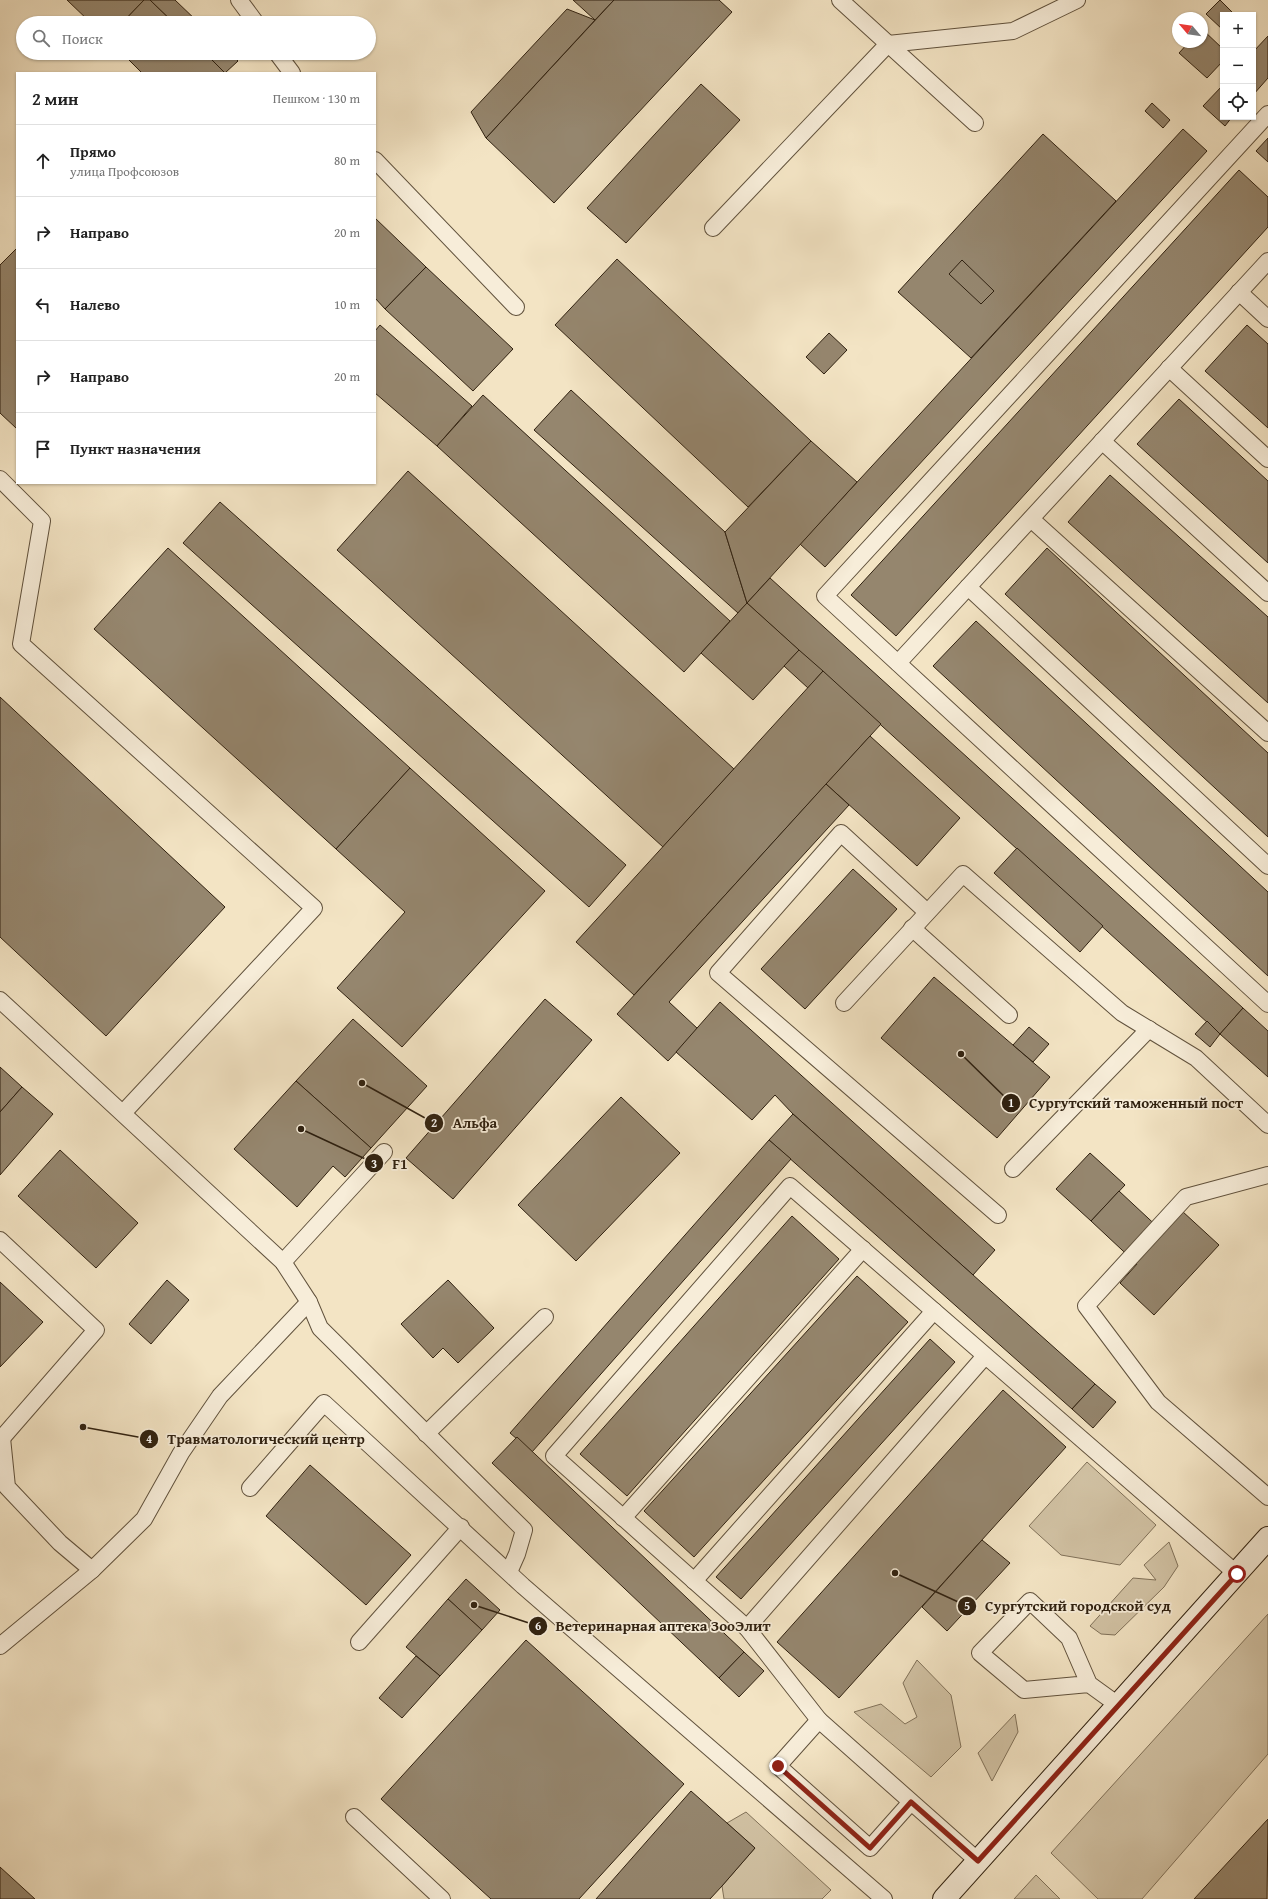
<!DOCTYPE html>
<html lang="ru">
<meta charset="utf-8">
<style>
:root{--surface:#fff;--page:#f2f2f2;--text:#222;--muted:#767676;--line:#e0e0e0}
body{margin:0;font-family:"Gentium Book Plus",serif;background:var(--page);color:var(--text)}
.controls{position:absolute;right:12px;top:12px;display:grid;overflow:hidden;border-radius:0px;box-shadow:0 1px 3px #0004}
.controls button{width:36px;height:36px;display:grid;place-items:center;padding:0;border:0;border-bottom:1px solid var(--line);background:var(--surface);color:var(--text);font:20px sans-serif}
.compass{position:absolute;left:1172px;top:12px;width:36px;height:36px;border-radius:50%;background:var(--surface);box-shadow:0 1px 3px #0004;rotate:299deg}
.stop{position:absolute;width:12px;height:12px;margin:-9px;border:3px solid #8f2418;border-radius:50%;background:#fff}
.stop.end{background:#8f2418;border-color:#fff;box-shadow:0 1px 4px #0008}
.list{margin:0;padding:0;list-style:none}
h2{display:flex;justify-content:space-between;align-items:center;height:52px;margin:0;padding:0 16px;font-size:17px}
h2 small{font-size:13px;font-weight:400;color:var(--muted)}
.list li{display:grid;grid-template-columns:26px 1fr auto;gap:12px;align-items:center;box-sizing:border-box;height:72px;padding:0 16px;border-top:1px solid var(--line)}
.list b{display:block;font-size:15px;white-space:nowrap}
.list p{margin:0;font-size:13px;white-space:nowrap;color:var(--muted)}
.list em{font-size:13px;font-style:normal;color:var(--muted)}
.icon{flex:none;width:22px;height:22px;fill:none;stroke:currentColor;stroke-width:2;stroke-linecap:round;stroke-linejoin:round}
.map{position:relative;flex:none;width:1268px;height:1899px;overflow:hidden}
.search{position:absolute;background:var(--surface);box-shadow:0 1px 3px #0004;left:16px;top:16px;width:360px;height:44px;display:flex;align-items:center;gap:10px;box-sizing:border-box;padding:0 14px;border-radius:22px;color:var(--muted);font-size:15px}
.panel{position:absolute;background:var(--surface);box-shadow:0 1px 3px #0004;left:16px;top:72px;width:360px;height:412px;border-radius:0px}
.map>svg:first-child{display:block}
.green{fill:#d2c3a5;stroke:#81725a}
.building{fill:#95866e;stroke:#302110}
.lines{fill:none;stroke-linecap:round;stroke-linejoin:round}
.lane-casing{stroke:#61523d;stroke-width:18}
.secondary-casing{stroke:#302110;stroke-width:24}
.lane{stroke:#f7edd9;stroke-width:16}
.secondary{stroke:#f7edd9;stroke-width:22}
.route{stroke:#8f2418;stroke-width:5}
.leader{fill:none;stroke:#302110;stroke-width:1.5}
.callout-dot{fill:#302110;stroke:#f7edd9;stroke-width:1.5}
.mark-label{font-size:12px;text-anchor:middle;font-weight:bold;fill:#fff}
.callout-label{font-size:15px;text-anchor:middle;font-weight:bold;fill:#302110;stroke:#f7edd9;stroke-width:3.5;stroke-linejoin:round;paint-order:stroke}
</style>
<div class="map">
<svg width="1268" height="1899" viewBox="0 0 1268 1899">
<rect width="100%" height="100%" fill="#f3e4c4"/>
<filter id="stains"><feTurbulence type="fractalNoise" baseFrequency=".005" numOctaves="4"/><feColorMatrix values="0 0 0 0 .2 0 0 0 0 .09 0 0 0 0 .02 0 0 0 .5 -.17"/></filter>
<radialGradient id="worn" r=".72"><stop offset=".6" stop-color="#630" stop-opacity="0"/><stop offset="1" stop-color="#630" stop-opacity=".3"/></radialGradient>
<g class="green">
<path d="M1087 1462 1156 1525 1120 1565 1061 1555 1029 1526Z"/>
<path d="M1169 1542 1178 1566 1164 1587 1115 1635 1101 1634 1090 1626 1133 1578 1156 1580 1144 1565Z"/>
<path d="M1268 1614V1754L1142 1899H1098L1051 1853Z"/>
<path d="M917 1660 951 1695 961 1747 931 1777 854 1712 881 1704 905 1724 917 1717 903 1683Z"/>
<path d="M1015 1714 1018 1732 992 1781 978 1753Z"/>
<path d="M746 1812 831 1890 822 1899H724L722 1886 755 1848 727 1823Z"/>
<path d="M1036 1875 1060 1899H1014Z"/>
</g>
<g class="building">
<path d="M67 0H144L122 23H91Z"/>
<path d="M144 0H150L174 23H122Z"/>
<path d="M150 0H175L199 23H174Z"/>
<path d="M573 0H614L595 20Z"/>
<path d="M614 0H719L732 12 554 203 486 138Z"/>
<path d="M1220 0 1235 15H1223V30L1206 14Z"/>
<path d="M567 9 595 20 486 138 471 112Z"/>
<path d="M1202 29 1223 49V61L1207 78 1179 53 1189 42H1202Z"/>
<path d="M1268 36V78L1253 95V52Z"/>
<path d="M122 53H205L225 73H142Z"/>
<path d="M205 53H230L238 61 225 73Z"/>
<path d="M701 84 740 120 626 243 587 208Z"/>
<path d="M1223 85V117H1232L1225 126 1203 106Z"/>
<path d="M1152 103 1170 120 1163 128 1145 111Z"/>
<path d="M1183 129 1207 151 825 567 800 544Z"/>
<path d="M1043 134 1116 201 971 358 898 292Z"/>
<path d="M1268 138V162L1256 151Z"/>
<path d="M1239 170 1268 197V227L896 636 851 595Z"/>
<path d="M375 218 426 267 385 309 375 298Z"/>
<path d="M17 248V427L16 428 0 413V265Z"/>
<path d="M617 259 811 441 748 507 555 325Z"/>
<path d="M962 260 994 291 981 304 949 274Z"/>
<path d="M426 267 513 349 473 391 385 309Z"/>
<path d="M380 325 472 406 437 446 375 393V331Z"/>
<path d="M1247 325 1268 344V428L1205 371Z"/>
<path d="M829 333 847 350 824 374 806 357Z"/>
<path d="M571 390 725 532 747 603 738 613 534 430Z"/>
<path d="M483 395 730 621 684 672 437 446Z"/>
<path d="M1179 399 1268 481V563L1137 444Z"/>
<path d="M811 441 857 482 747 603 725 532Z"/>
<path d="M408 471 734 769 663 847 337 550Z"/>
<path d="M1110 475 1268 617V703L1068 522Z"/>
<path d="M220 502 626 865 589 907 183 543Z"/>
<path d="M168 548 410 768 336 849 94 629Z"/>
<path d="M1047 548 1268 753V837L1005 594Z"/>
<path d="M770 578 1243 1008 1220 1034 747 603Z"/>
<path d="M747 603 799 650 753 700 701 653Z"/>
<path d="M976 621 1268 892V976L933 666Z"/>
<path d="M799 650 823 671 808 688 784 666Z"/>
<path d="M823 671 881 724 634 995 576 942Z"/>
<path d="M0 697 225 907 106 1036 0 937Z"/>
<path d="M870 736 960 818 917 866 826 784Z"/>
<path d="M410 768 545 891 402 1047 337 988 405 912 336 849Z"/>
<path d="M826 784 849 805 669 1002 698 1029 668 1061 617 1014Z"/>
<path d="M1017 848 1103 926 1080 952 994 873Z"/>
<path d="M853 869 897 909 805 1009 761 969Z"/>
<path d="M934 977 1050 1077 997 1138 881 1038Z"/>
<path d="M545 999 592 1040 453 1199 406 1158Z"/>
<path d="M720 1002 995 1250 973 1275 793 1114 775 1095 752 1120 676 1052Z"/>
<path d="M1243 1008 1268 1031V1077L1220 1034Z"/>
<path d="M353 1019 427 1086 371 1148 296 1081Z"/>
<path d="M1207 1021 1220 1034 1210 1047 1195 1034Z"/>
<path d="M1029 1027 1049 1044 1033 1062 1013 1045Z"/>
<path d="M0 1067 22 1087 0 1112Z"/>
<path d="M296 1081 371 1148 345 1177 333 1166 297 1207 234 1149Z"/>
<path d="M22 1087 53 1114 0 1175V1112Z"/>
<path d="M621 1097 680 1153 576 1261 518 1205Z"/>
<path d="M793 1114 1095 1384 1072 1409 769 1140Z"/>
<path d="M769 1140 791 1159 532 1452 510 1433Z"/>
<path d="M60 1150 138 1223 96 1268 18 1196Z"/>
<path d="M1090 1153 1125 1185 1091 1221 1056 1189Z"/>
<path d="M1119 1191 1163 1232 1182 1211 1219 1245 1154 1315 1120 1283 1137 1264 1091 1221Z"/>
<path d="M792 1216 839 1259 627 1496 580 1454Z"/>
<path d="M857 1276 908 1322 694 1557 644 1511Z"/>
<path d="M167 1280 189 1300 151 1344 129 1324Z"/>
<path d="M448 1280 494 1328 458 1363 443 1348 433 1358 401 1324Z"/>
<path d="M0 1282 43 1322 0 1367Z"/>
<path d="M930 1339 955 1362 741 1599 716 1577Z"/>
<path d="M1095 1384 1116 1402 1093 1428 1072 1409Z"/>
<path d="M1003 1390 1066 1447 839 1698 777 1642Z"/>
<path d="M517 1437 744 1652 719 1678 492 1463Z"/>
<path d="M310 1465 411 1555 366 1605 266 1516Z"/>
<path d="M982 1540 1010 1563 947 1631 922 1607Z"/>
<path d="M466 1579 500 1610 482 1630 448 1599Z"/>
<path d="M448 1599 482 1630 440 1676 406 1647Z"/>
<path d="M526 1640 684 1784 579 1899H491L381 1799Z"/>
<path d="M744 1652 764 1671 739 1697 719 1678Z"/>
<path d="M416 1656 440 1676 402 1718 379 1698Z"/>
<path d="M691 1791 755 1848 722 1886 710 1899H596Z"/>
<path d="M1268 1819 1267 1899H1194Z"/>
<path d="M0 1867 35 1899H0Z"/>
</g>
<g class="lines">
<g class="lane-casing">
<g id="lane">
<path d="M239 0 256 23"/>
<path d="M840 0 975 123"/>
<path d="M277 53 292 73"/>
<path d="M1268 114 825 596 1268 1004"/>
<path d="M375 160 516 307"/>
<path d="M713 228 888 44 1013 31 1077 0"/>
<path d="M1239 292 1268 319"/>
<path d="M1169 368 1268 459"/>
<path d="M1102 441 1268 593"/>
<path d="M0 479 42 521 21 644 314 908 123 1113"/>
<path d="M1031 519 1268 733"/>
<path d="M968 587 1268 866"/>
<path d="M898 663 1268 261"/>
<path d="M927 912 841 833 718 973 998 1215"/>
<path d="M912 928 1009 1015"/>
<path d="M0 1000 283 1262 309 1302 320 1328 524 1530 517 1554 509 1572"/>
<path d="M844 1003 963 874 1122 1013 1196 1058 1268 1125"/>
<path d="M1013 1169 1149 1029"/>
<path d="M1268 1175 1186 1197 1086 1306 1158 1402 1268 1497"/>
<path d="M0 1240 96 1330 2 1438"/>
<path d="M283 1262 384 1152"/>
<path d="M985 1356 747 1628 554 1456 790 1186 1237 1574"/>
<path d="M426 1434 545 1317"/>
<path d="M0 1436 2 1438 7 1487 60 1543 92 1570"/>
<path d="M250 1488 324 1403 523 1586 884 1899"/>
<path d="M623 1518 863 1249"/>
<path d="M694 1581 934 1311"/>
<path d="M747 1628 819 1720"/>
<path d="M359 1642 461 1527"/>
<path d="M0 1646 92 1570 144 1519 181 1453 220 1396 309 1302"/>
<path d="M1089 1684 1024 1690 980 1653 1030 1601 1069 1638 1089 1684 1118 1705"/>
<path d="M911 1802 870 1848 778 1766 819 1720 978 1861"/>
<path d="M354 1817 442 1899"/>
</g>
</g>
<g class="secondary-casing">
<path id="secondary" d="M944 1899 1268 1538"/>
</g>
<use href="#lane" class="lane"/>
<use href="#secondary" class="secondary"/>
</g>
<g class="lines">
<path class="route" d="M778 1766 870 1848 911 1802 978 1861 1237 1574"/>
</g>
<path class="leader" d="M961 1054L1011 1103M362 1083L434 1123M301 1129L374 1163M83 1427L149 1439M895 1573L967 1606M474 1605L538 1626"/>
<g class="callout-dot">
<circle cx="961" cy="1054" r="4"/>
<circle cx="362" cy="1083" r="4"/>
<circle cx="301" cy="1129" r="4"/>
<circle cx="83" cy="1427" r="4"/>
<circle cx="895" cy="1573" r="4"/>
<circle cx="474" cy="1605" r="4"/>
<circle cx="1011" cy="1103" r="10"/>
<circle cx="434" cy="1123" r="10"/>
<circle cx="374" cy="1163" r="10"/>
<circle cx="149" cy="1439" r="10"/>
<circle cx="967" cy="1606" r="10"/>
<circle cx="538" cy="1626" r="10"/>
</g>
<g class="mark-label">
<text x="1011" y="1107">1</text>
<text x="434" y="1127">2</text>
<text x="374" y="1168">3</text>
<text x="149" y="1443">4</text>
<text x="967" y="1610">5</text>
<text x="538" y="1630">6</text>
</g>
<g class="callout-label">
<text x="1136" y="1108">Сургутский таможенный пост</text>
<text x="475" y="1128">Альфа</text>
<text x="400" y="1169">F1</text>
<text x="266" y="1444">Травматологический центр</text>
<text x="1078" y="1611">Сургутский городской суд</text>
<text x="663" y="1631">Ветеринарная аптека ЗооЭлит</text>
</g>
<rect width="100%" height="100%" filter="url(#stains)"/>
<rect width="100%" height="100%" fill="url(#worn)"/>
</svg>
<div class="controls">
<button>+</button>
<button>−</button>
<button><svg class="icon" aria-label="locate" viewBox="0 0 24 24"><circle cx="12" cy="12" r="6"/><path d="M12 2v4M12 18v4M2 12h4M18 12h4"/></svg></button>
</div>
<svg class="compass" viewBox="-18 -18 36 36"><path d="M0-13l5 13h-10z" fill="#e53935"/><path d="M0 13l5-13h-10z" fill="#767676"/></svg>
<div class="stop" style="left:1237px;top:1574px"></div>
<div class="stop end" style="left:778px;top:1766px"></div>
<div class="search"><svg class="icon" aria-label="search" viewBox="0 0 24 24"><circle cx="10" cy="10" r="6"/><path d="M15 15l6 6"/></svg>Поиск</div>
<section class="panel">
<h2>2 мин<small>Пешком · 130 m</small></h2>
<ul class="list">
<li><svg class="icon" aria-label="ahead" viewBox="0 0 24 24"><path d="M12 20V5M6 11l6-6 6 6"/></svg><div><b>Прямо</b><p>улица Профсоюзов</p></div><em>80 m</em></li>
<li><svg class="icon" aria-label="right" viewBox="0 0 24 24"><path d="M7 20v-9h11M14 6l5 5-5 5"/></svg><div><b>Направо</b></div><em>20 m</em></li>
<li><svg class="icon" aria-label="left" viewBox="0 0 24 24"><path d="M17 20v-9H6M10 6l-5 5 5 5"/></svg><div><b>Налево</b></div><em>10 m</em></li>
<li><svg class="icon" aria-label="right" viewBox="0 0 24 24"><path d="M7 20v-9h11M14 6l5 5-5 5"/></svg><div><b>Направо</b></div><em>20 m</em></li>
<li><svg class="icon" aria-label="arrive" viewBox="0 0 24 24"><path d="M6 21V4h12l-3 4 3 4H6"/></svg><div><b>Пункт назначения</b></div></li>
</ul>
</section>
</div>
